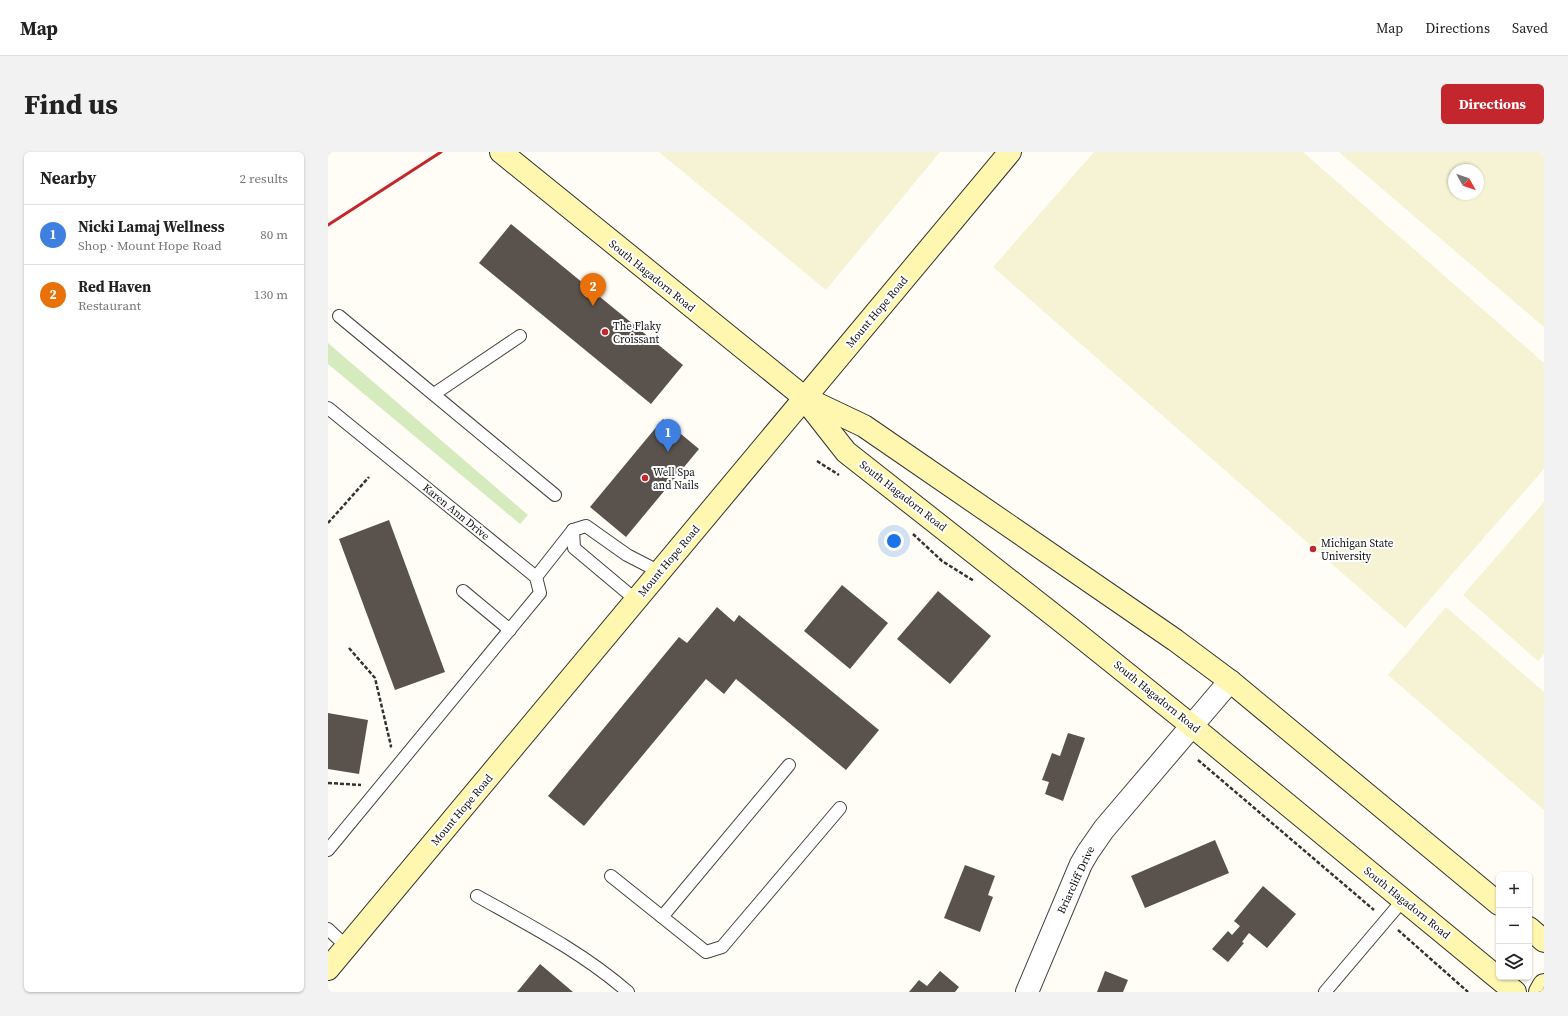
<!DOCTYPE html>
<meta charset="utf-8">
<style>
:root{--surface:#fff;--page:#f2f2f2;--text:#222;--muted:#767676;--line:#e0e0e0;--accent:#c4262e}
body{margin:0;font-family:"Source Serif 4",serif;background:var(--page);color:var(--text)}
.controls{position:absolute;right:12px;bottom:12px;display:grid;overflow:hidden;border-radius:6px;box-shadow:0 1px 3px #0004}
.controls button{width:36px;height:36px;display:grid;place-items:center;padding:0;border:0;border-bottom:1px solid var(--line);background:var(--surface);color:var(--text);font:20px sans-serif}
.compass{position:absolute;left:1120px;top:12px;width:36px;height:36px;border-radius:50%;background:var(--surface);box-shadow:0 1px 3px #0004;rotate:130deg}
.you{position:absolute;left:566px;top:389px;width:14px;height:14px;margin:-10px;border:3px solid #fff;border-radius:50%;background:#1a73e8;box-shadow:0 0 0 6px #1a73e833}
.badge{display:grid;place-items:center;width:26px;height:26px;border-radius:50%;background:var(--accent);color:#fff;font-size:13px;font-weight:700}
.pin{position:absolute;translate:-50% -33px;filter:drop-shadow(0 1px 2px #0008)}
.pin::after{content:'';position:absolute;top:21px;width:14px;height:12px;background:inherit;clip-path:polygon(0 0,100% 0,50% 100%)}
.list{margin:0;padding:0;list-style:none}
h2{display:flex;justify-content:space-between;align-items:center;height:52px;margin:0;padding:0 16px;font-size:17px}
h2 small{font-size:13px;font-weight:400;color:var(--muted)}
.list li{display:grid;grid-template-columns:26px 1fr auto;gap:12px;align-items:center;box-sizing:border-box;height:60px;padding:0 16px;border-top:1px solid var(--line)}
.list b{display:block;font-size:15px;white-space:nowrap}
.list p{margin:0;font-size:13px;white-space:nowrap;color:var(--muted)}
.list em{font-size:13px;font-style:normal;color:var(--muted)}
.icon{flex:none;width:22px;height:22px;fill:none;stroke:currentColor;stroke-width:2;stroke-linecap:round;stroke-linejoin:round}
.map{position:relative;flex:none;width:1216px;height:840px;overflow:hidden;border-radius:6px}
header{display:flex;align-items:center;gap:24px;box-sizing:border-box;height:56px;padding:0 20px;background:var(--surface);border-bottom:1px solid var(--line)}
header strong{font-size:19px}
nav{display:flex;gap:22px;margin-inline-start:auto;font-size:14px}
.intro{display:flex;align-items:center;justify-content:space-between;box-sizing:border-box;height:96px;padding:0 24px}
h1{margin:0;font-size:28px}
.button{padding:10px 18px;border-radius:6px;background:var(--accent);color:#fff;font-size:14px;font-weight:700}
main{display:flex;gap:24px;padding:0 24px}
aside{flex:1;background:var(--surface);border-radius:6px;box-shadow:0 1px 3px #0004}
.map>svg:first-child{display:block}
.farmland{fill:#f6f3d4;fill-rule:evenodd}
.green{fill:#d5ebbd}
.building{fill:#5a524d}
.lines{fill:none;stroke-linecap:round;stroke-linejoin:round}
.lane-casing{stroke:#444;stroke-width:14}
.street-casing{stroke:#444;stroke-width:24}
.secondary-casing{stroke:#333;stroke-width:24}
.path{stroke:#333;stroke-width:2.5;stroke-dasharray:4 2;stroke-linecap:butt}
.lane{stroke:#fff;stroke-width:12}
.street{stroke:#fff;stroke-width:22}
.secondary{stroke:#fff6b0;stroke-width:22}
.rail{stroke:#c4262e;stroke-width:3}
.poi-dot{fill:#c4262e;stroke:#fff;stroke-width:1.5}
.labels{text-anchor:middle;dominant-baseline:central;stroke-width:4;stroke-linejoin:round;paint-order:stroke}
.street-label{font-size:11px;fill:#111;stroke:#fff}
.poi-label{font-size:11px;fill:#111;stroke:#fff;text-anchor:start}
</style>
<header>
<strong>Map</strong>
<nav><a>Map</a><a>Directions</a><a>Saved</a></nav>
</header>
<div class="intro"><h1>Find us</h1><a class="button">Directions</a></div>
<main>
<aside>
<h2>Nearby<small>2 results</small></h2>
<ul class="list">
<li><span class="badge" style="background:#3f7fe0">1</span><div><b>Nicki Lamaj Wellness</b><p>Shop · Mount Hope Road</p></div><em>80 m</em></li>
<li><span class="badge" style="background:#e8710a">2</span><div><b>Red Haven</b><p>Restaurant</p></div><em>130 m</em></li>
</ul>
</aside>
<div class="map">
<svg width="1216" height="840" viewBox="0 0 1216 840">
<rect width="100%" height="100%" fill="#fffdf5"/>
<g class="farmland">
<path d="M331 0H612L498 138Z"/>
<path d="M766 0H975L1216 211V317L1077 476 665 115Z"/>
<path d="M1011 0H1216V175ZM1126 18H1150V42H1126Z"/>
<path d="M1216 350V502L1210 509 1135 443Z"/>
<path d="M1118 455 1216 540V658L1060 523Z"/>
</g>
<path class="green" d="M0 191 200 363 192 372 0 212Z"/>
<g class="building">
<path d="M183 72 355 213 323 252 151 111Z"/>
<path d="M335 267 371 297 298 385 262 355Z"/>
<path d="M61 368 117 520 67 538 11 387Z"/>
<path d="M514 433 560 471 522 517 476 479Z"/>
<path d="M610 439 663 484 622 532 569 487Z"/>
<path d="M389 455 406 470 411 463 551 578 518 618 408 527 396 542 378 527 256 674 220 644 351 485 359 491Z"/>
<path d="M0 561 40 568 31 622 0 617Z"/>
<path d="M740 581 757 586 735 649 717 642 721 630 714 628 724 601 732 604Z"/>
<path d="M887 688 901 721 817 756 803 724Z"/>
<path d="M637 713 667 724 660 743 665 745 652 780 616 766Z"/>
<path d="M935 734 968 762 939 796 921 781 914 790 916 791 900 810 884 797 900 779 904 783 912 774 906 769Z"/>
<path d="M212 812 245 840H189Z"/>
<path d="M612 819 631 835 627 840H581L591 828 599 834Z"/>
<path d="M777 819 800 828 795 840H769Z"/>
</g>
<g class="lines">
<g class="lane-casing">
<g id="lane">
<path d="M11 164 227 343"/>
<path d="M106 242 192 184"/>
<path d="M0 256 208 425 245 378"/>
<path d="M245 378 258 374 299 403 332 420"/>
<path d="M245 378 246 396 308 448"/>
<path d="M135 439 182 478"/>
<path d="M0 698 212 441 208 425"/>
<path d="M283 724 378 800 394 795 512 656"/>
<path d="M149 744C201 773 254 800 300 840"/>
<path d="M334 765 461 613"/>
<path d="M0 777 19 795"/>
<path d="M997 840 1075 748"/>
</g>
</g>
<g class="street-casing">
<path id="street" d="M699 840 753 712 760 700 776 677 902 529"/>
</g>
<g class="secondary-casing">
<g id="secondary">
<path d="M173 0 477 246 536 274 847 488 902 529 1171 752"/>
<path d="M478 249 518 300 742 476 864 574 1187 840"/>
<path d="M1201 776 1216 789"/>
<path d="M0 817 682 0"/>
<path d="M1212 840 1216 833"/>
</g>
</g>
<g class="path">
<path d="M489 309 511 323"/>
<path d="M0 371 41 325"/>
<path d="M585 382 614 409 646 429"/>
<path d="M21 496 47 526 63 594 62 595"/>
<path d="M870 608 1046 758"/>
<path d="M0 631 33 633"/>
<path d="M1070 778 1140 840"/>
</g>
<use href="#lane" class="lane"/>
<use href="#street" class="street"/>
<use href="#secondary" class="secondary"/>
<path class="rail" d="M0 73 113 0"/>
</g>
<g class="poi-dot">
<circle cx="277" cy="180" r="4"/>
<circle cx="317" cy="326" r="4"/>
<circle cx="985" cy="397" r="4"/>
</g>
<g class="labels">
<g class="street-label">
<text transform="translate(324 124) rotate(39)">South Hagadorn Road</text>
<text transform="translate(549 160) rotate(-50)">Mount Hope Road</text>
<text transform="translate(575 344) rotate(38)">South Hagadorn Road</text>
<text transform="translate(128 360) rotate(39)">Karen Ann Drive</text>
<text transform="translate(341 409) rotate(-50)">Mount Hope Road</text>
<text transform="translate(829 545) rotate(39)">South Hagadorn Road</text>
<text transform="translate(134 658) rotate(-50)">Mount Hope Road</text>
<text transform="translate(748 728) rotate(-65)">Briarcliff Drive</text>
<text transform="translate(1079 751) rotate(39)">South Hagadorn Road</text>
</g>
<g class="poi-label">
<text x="285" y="174">The Flaky<tspan x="285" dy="13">Croissant</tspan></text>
<text x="325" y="320">Well Spa<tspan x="325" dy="13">and Nails</tspan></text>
<text x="993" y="391">Michigan State<tspan x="993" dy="13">University</tspan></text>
</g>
</g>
</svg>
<div class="controls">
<button>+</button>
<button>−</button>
<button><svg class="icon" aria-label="layers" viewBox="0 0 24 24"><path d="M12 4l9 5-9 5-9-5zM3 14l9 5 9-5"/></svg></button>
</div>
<svg class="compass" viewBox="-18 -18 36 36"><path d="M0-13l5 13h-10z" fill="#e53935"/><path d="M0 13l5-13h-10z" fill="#767676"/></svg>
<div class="you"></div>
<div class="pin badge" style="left:340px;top:300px;background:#3f7fe0">1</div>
<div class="pin badge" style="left:265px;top:154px;background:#e8710a">2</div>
</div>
</main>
